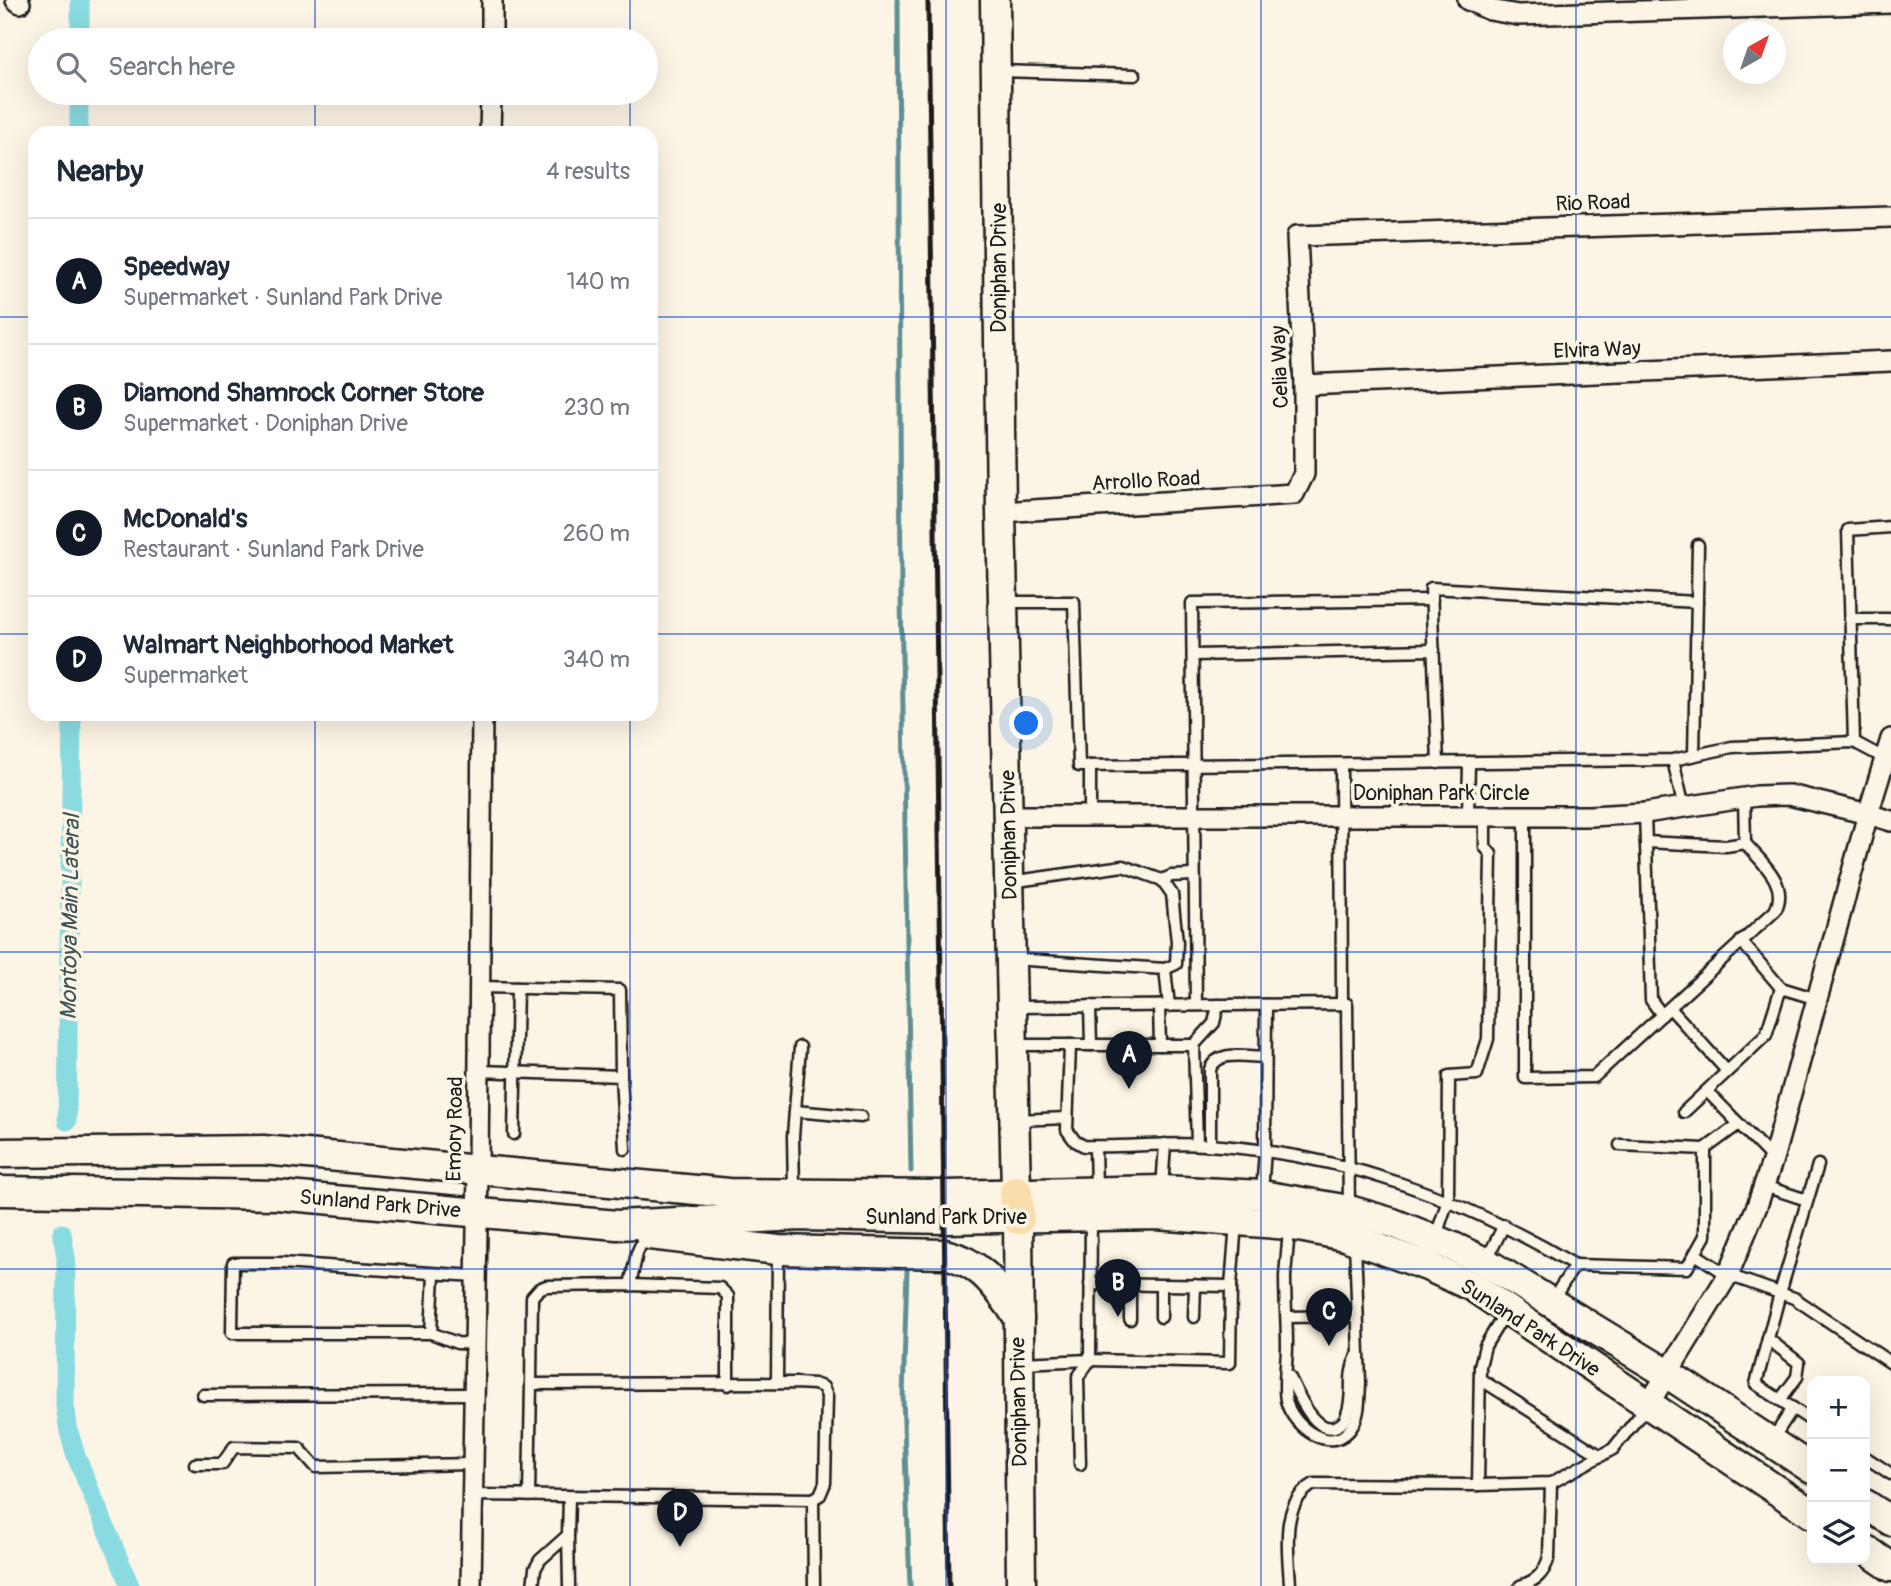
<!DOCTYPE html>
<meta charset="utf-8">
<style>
:root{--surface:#fff;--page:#f6f6f7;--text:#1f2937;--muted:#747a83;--line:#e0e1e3;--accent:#111827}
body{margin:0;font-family:Pangolin,sans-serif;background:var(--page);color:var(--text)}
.controls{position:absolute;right:21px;bottom:21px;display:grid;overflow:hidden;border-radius:14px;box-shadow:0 7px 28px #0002}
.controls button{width:63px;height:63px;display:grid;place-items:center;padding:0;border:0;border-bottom:2px solid var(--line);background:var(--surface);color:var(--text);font:35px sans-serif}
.compass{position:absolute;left:1723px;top:21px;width:63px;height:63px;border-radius:50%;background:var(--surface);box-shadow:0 7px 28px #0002;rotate:40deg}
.you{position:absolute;left:1027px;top:724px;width:24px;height:24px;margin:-18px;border:5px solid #fff;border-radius:50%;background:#1a73e8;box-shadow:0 0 0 10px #1a73e833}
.badge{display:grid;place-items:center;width:46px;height:46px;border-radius:50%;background:var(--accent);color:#fff;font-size:23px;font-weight:700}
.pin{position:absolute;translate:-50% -58px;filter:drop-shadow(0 2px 4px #0008)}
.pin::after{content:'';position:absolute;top:37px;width:24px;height:21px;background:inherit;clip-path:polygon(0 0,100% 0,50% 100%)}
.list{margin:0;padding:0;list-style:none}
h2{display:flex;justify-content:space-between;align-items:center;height:91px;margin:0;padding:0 28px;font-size:30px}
h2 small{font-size:23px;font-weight:400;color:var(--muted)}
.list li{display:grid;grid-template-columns:46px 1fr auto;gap:21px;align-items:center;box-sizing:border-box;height:126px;padding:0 28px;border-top:2px solid var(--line)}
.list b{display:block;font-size:26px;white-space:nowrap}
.list p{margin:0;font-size:23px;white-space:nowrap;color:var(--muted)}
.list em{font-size:23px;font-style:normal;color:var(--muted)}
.icon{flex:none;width:38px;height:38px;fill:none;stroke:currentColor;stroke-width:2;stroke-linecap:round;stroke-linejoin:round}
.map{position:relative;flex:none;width:1891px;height:1586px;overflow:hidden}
.search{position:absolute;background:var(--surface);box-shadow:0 7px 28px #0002;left:28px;top:28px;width:630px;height:77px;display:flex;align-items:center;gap:18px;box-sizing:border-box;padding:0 24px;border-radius:38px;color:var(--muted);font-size:26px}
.panel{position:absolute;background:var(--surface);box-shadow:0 7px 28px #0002;left:28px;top:126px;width:630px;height:595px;border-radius:21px}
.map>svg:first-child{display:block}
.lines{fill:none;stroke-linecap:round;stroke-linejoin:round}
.stream{stroke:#5e8f92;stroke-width:5}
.canal{stroke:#8adbe1;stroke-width:19}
.lane-casing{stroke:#1c1c1c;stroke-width:15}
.street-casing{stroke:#1c1c1c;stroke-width:24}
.secondary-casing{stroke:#1c1c1c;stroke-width:33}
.primary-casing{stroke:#1c1c1c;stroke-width:37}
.lane{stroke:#fcf5e5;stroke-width:10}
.street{stroke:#fcf5e5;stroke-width:19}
.secondary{stroke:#fcf5e5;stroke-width:28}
.primary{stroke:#fbddab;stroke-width:32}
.rail{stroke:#1c1c1c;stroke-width:5}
.grid{fill:none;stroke:#1d4ed8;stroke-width:2;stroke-opacity:0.55}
.labels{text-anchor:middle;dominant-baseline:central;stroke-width:7;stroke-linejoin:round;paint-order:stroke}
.street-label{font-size:21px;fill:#1c1c1c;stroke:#fcf5e5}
.water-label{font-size:23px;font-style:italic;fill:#3d5557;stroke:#fcf5e5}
</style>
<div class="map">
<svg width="1891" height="1586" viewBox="0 0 1891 1586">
<rect width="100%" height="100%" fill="#fcf5e5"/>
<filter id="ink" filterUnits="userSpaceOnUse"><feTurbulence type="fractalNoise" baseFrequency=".0143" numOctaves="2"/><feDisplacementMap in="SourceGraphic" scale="14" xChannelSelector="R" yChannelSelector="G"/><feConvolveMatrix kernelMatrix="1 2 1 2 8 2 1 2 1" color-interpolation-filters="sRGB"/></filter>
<g filter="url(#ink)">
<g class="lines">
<g class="stream">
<path d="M898 0 901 596 911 1171"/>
<path d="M907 1270 903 1398 910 1586"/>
</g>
<g class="canal">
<path d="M80 40V0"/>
<path d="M79 133V93"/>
<path d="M67 1121 72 714"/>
<path d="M62 1233 66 1258 65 1405 69 1432 76 1456 130 1586"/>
</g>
<g class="lane-casing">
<g id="lane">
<path d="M997 71 1135 75"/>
<path d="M1006 602H1074L1079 766 1673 760 1732 747 1854 742 1884 758"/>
<path d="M1850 619H1891"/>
<path d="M1193 655 1434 650"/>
<path d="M1854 742 1848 530 1891 527"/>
<path d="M1694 755 1698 545"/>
<path d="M1673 760 1684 808"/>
<path d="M1438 763 1431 588 1697 602"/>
<path d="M1341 764 1342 1004"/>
<path d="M1645 813 1651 1000 1662 1015"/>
<path d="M1090 816V766"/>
<path d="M1468 816 1469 762"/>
<path d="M1525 816V1078L1594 1077 1775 911C1790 884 1761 862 1745 843"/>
<path d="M1646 842 1726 846 1745 843 1744 798"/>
<path d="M1162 880 1171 876 1194 875"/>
<path d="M1010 882 1123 866 1162 880 1172 894 1177 942 1176 964 1165 969 1012 959"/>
<path d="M1165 969 1169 1006"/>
<path d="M478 987 620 990 621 1076"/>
<path d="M1781 988 1817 999"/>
<path d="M1196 1005 1192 603 1432 600"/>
<path d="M1090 1006 1091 1045"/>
<path d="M1159 1006 1160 1045"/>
<path d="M1016 1007 1347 1004 1349 1207"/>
<path d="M1670 1008 1727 1071"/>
<path d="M1017 1045H1194L1197 1144"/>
<path d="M1070 1045 1067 1130 1075 1141 1084 1146C1124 1148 1165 1142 1206 1145 1341 1153 1459 1197 1575 1265"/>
<path d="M1194 1045 1214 1023 1218 1005"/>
<path d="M479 1071 621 1076 625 1149"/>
<path d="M1707 1091 1773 1159"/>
<path d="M795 1111 861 1117"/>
<path d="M1684 1112 1766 1035 1781 988 1741 941"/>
<path d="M1016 1120 1067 1118"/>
<path d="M514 1134 517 988"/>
<path d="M1210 1145V1069C1219 1049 1247 1057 1265 1057"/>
<path d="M1095 1147 1096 1188"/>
<path d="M1705 1149 1739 1124"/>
<path d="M1764 1186 1807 1200"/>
<path d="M1162 1189 1165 1144"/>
<path d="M794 1192 793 1136 800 1047"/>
<path d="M1262 1193 1265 1150 1266 1005"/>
<path d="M1091 1219 1090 1360 1230 1363 1231 1286 1236 1223"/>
<path d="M1289 1229C1288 1245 1286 1261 1285 1277 1285 1300 1287 1323 1287 1346 1287 1363 1283 1384 1286 1400 1292 1427 1333 1458 1353 1425 1360 1413 1359 1397 1360 1383L1355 1242"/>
<path d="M1435 1239 1448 1200 1449 1076 1477 1074 1488 1039 1491 854 1485 847V816"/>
<path d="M1695 1254 1728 1275 1794 1298 1891 1363"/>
<path d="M1487 1259 1504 1225"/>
<path d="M434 1275 431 1333H232L233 1263H282L475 1276"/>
<path d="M1090 1284 1231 1286"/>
<path d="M630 1285 637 1253 646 1233"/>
<path d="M1553 1299 1575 1265 1687 1268 1705 1236V1149L1620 1145"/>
<path d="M1507 1310 1485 1346 1480 1366 1478 1485 1551 1483 1613 1449 1648 1405"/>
<path d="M1161 1317V1286"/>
<path d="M1194 1317 1195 1285"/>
<path d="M1287 1317 1356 1316"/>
<path d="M1130 1319V1284"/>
<path d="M431 1333 457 1343 475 1344"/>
<path d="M1768 1339 1799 1363 1797 1377 1780 1400"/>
<path d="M1021 1363 1090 1360"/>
<path d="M1289 1376C1296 1390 1315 1437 1337 1426 1342 1424 1346 1419 1347 1414 1355 1394 1346 1377 1357 1356"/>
<path d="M1480 1379 1601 1456"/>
<path d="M777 1383 778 1251"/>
<path d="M531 1384 532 1297 539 1289 546 1286 630 1285 720 1288 728 1296V1385"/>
<path d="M203 1395 474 1394"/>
<path d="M1812 1421 1756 1384 1780 1293 1818 1165"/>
<path d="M1772 1440 1793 1408"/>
<path d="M1865 1457 1891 1474"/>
<path d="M195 1464H222L234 1447 299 1448 316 1467 473 1464"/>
<path d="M1080 1464 1078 1377 1090 1360"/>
<path d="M472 1495 813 1499 820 1495 825 1483 827 1396 823 1387 814 1384 796 1383 531 1384 529 1496"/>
<path d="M813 1499 814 1586"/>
<path d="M568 1535 569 1497"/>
<path d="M533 1586 535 1569 540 1560 568 1535 569 1586"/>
<path d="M1290 1586C1289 1552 1278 1504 1314 1484L1478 1485"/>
<path d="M1520 1586C1536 1581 1544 1574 1549 1557L1551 1483"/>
</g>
</g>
<g class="street-casing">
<g id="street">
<path d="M16 0 20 3"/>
<path d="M1468 0 1490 10 1518 15 1891 3"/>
<path d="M492 40V0"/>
<path d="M490 133 491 93"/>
<path d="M1304 385 1891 361"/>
<path d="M1001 512 1294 494 1304 474V385L1297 236 1891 217"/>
<path d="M1891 739 1868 814 1891 821"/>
<path d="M1009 816H1590L1645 813 1757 796 1789 795 1868 814 1773 1159 1757 1206 1728 1275 1648 1405"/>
<path d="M471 1586 478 1169 482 714"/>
</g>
</g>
<g class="secondary-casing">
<g id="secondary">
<path d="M995 0 1001 512 1016 1192"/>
<path d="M0 1153 263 1150 729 1193 945 1195 1162 1190 1262 1195 1349 1210 1393 1223 1451 1246 1485 1262 1668 1374 1812 1469"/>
<path d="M0 1191 277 1195 617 1225 801 1216 945 1219 1156 1215 1289 1225 1345 1236 1427 1266 1473 1287 1812 1514"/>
<path d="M1018 1218 1021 1586"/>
<path d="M650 1235 778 1250 945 1254C983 1263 997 1288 1019 1318"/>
<path d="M1865 1504 1891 1521"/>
<path d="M1865 1549 1891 1567"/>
</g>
</g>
<g class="primary-casing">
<path id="primary" d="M1016 1192 1018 1218"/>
</g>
<use href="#lane" class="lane"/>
<use href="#street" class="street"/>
<use href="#secondary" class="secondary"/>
<use href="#primary" class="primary"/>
<path class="rail" d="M928 0 949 1586"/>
</g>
</g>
<path class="grid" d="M315 0V40M630 0V40M946 0V1586M1261 0V1586M1576 0V1586M315 93V133M630 93V133M0 317H35M651 317H1891M0 634H35M651 634H1891M315 714V1586M630 714V1586M0 952H1891M0 1269H1891"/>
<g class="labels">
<g class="street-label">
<text transform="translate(1593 203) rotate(-2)">Rio Road</text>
<text transform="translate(999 268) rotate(-90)">Doniphan Drive</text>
<text transform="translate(1597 350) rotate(-2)">Elvira Way</text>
<text transform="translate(1280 367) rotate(-92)">Celia Way</text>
<text transform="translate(1146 481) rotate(-3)">Arrollo Road</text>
<text x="1441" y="793">Doniphan Park Circle</text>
<text transform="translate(1009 835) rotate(-91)">Doniphan Drive</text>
<text transform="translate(455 1129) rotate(-89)">Emory Road</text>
<text transform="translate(380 1204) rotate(5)">Sunland Park Drive</text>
<text x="946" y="1217">Sunland Park Drive</text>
<text transform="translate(1530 1328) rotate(33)">Sunland Park Drive</text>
<text transform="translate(1019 1402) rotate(-91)">Doniphan Drive</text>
</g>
<g class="water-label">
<text transform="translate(70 917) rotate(-89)">Montoya Main Lateral</text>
</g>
</g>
</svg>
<div class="controls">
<button>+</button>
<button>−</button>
<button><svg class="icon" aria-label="layers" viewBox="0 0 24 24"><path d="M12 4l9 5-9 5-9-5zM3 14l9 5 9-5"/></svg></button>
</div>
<svg class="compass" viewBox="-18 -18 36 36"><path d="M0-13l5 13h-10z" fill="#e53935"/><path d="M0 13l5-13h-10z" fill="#747a83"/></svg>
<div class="you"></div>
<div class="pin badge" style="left:1129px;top:1089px">A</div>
<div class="pin badge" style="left:1118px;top:1317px">B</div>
<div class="pin badge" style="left:1329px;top:1346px">C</div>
<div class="pin badge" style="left:680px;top:1547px">D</div>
<div class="search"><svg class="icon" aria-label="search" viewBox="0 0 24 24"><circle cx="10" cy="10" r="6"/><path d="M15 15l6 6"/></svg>Search here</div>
<section class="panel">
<h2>Nearby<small>4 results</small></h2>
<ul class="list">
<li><span class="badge">A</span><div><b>Speedway</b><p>Supermarket · Sunland Park Drive</p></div><em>140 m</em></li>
<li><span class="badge">B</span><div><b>Diamond Shamrock Corner Store</b><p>Supermarket · Doniphan Drive</p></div><em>230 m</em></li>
<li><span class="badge">C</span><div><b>McDonald's</b><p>Restaurant · Sunland Park Drive</p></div><em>260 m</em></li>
<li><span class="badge">D</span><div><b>Walmart Neighborhood Market</b><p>Supermarket</p></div><em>340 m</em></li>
</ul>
</section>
</div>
